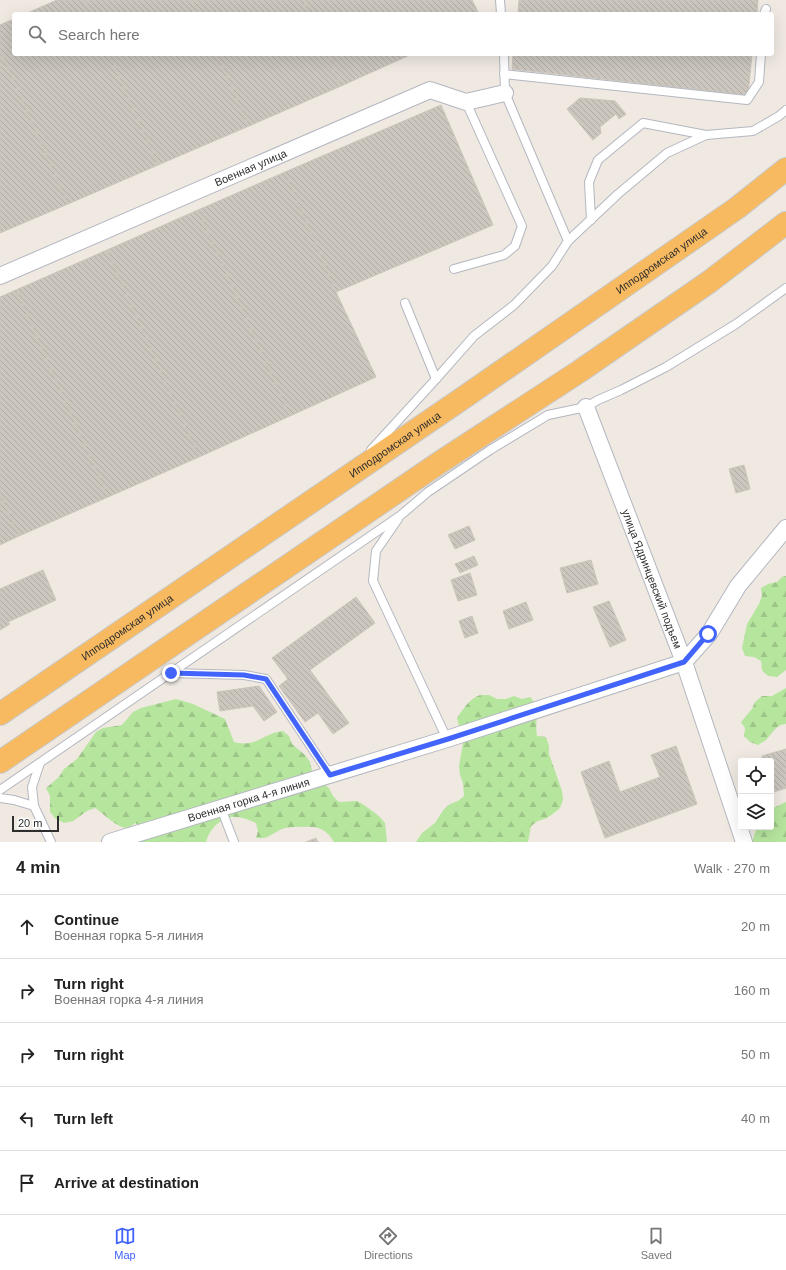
<!DOCTYPE html>
<meta charset="utf-8">
<style>
:root{--surface:#fff;--page:#f6f6f6;--text:#222;--muted:#767676;--line:#e0e0e0;--accent:#4264fb}
body{margin:0;font-family:Arial,sans-serif;background:var(--page);color:var(--text)}
.controls{position:absolute;right:12px;bottom:12px;display:grid;overflow:hidden;border-radius:4px;box-shadow:0 4px 16px #0002}
.controls button{width:36px;height:36px;display:grid;place-items:center;padding:0;border:0;border-bottom:1px solid var(--line);background:var(--surface);color:var(--text);font:20px sans-serif}
.scale{position:absolute;left:12px;bottom:10px;width:47px;box-sizing:border-box;padding-left:4px;border:2px solid #2e2e2e;border-top:0;font-size:11px;line-height:14px;white-space:nowrap;color:#2e2e2e;-webkit-text-stroke:3px #fff;paint-order:stroke}
.stop{position:absolute;width:12px;height:12px;margin:-9px;border:3px solid #4264fb;border-radius:50%;background:#fff}
.stop.end{background:#4264fb;border-color:#fff;box-shadow:0 1px 4px #0008}
.list{margin:0;padding:0;list-style:none}
h2{display:flex;justify-content:space-between;align-items:center;height:52px;margin:0;padding:0 16px;font-size:17px}
h2 small{font-size:13px;font-weight:400;color:var(--muted)}
.list li{display:grid;grid-template-columns:26px 1fr auto;gap:12px;align-items:center;box-sizing:border-box;height:64px;padding:0 16px;border-top:1px solid var(--line)}
.list b{display:block;font-size:15px;white-space:nowrap}
.list p{margin:0;font-size:13px;white-space:nowrap;color:var(--muted)}
.list em{font-size:13px;font-style:normal;color:var(--muted)}
.icon{flex:none;width:22px;height:22px;fill:none;stroke:currentColor;stroke-width:2;stroke-linecap:round;stroke-linejoin:round}
.map{position:relative;flex:none;width:786px;height:842px;overflow:hidden}
.search{position:absolute;background:var(--surface);box-shadow:0 4px 16px #0002;left:12px;right:12px;top:12px;height:44px;display:flex;align-items:center;gap:10px;box-sizing:border-box;padding:0 14px;border-radius:4px;color:var(--muted);font-size:15px}
.sheet{height:372px;background:var(--surface)}
nav{display:flex;justify-content:space-around;align-items:center;box-sizing:border-box;height:56px;border-top:1px solid var(--line);background:var(--surface);font-size:11px;color:var(--muted)}
nav a{display:grid;justify-items:center;gap:2px}
nav .on{color:var(--accent)}
.map>svg:first-child{display:block}
.forest{fill:url(#forest-firs)}
.building{fill:url(#building-back-hatch);stroke:#cbc5ba}
.lines{fill:none;stroke-linecap:round;stroke-linejoin:round}
.service-casing{stroke:#b4b7c1;stroke-width:10}
.minor-casing{stroke:#b4b7c1;stroke-width:18}
.trunk-casing{stroke:#c9c9c9;stroke-width:24}
.service{stroke:#fff;stroke-width:8}
.minor{stroke:#fff;stroke-width:16}
.trunk{stroke:#f8ba60;stroke-width:22}
.route{stroke:#4264fb;stroke-width:5}
.labels{text-anchor:middle;dominant-baseline:central;stroke-width:3.5;stroke-linejoin:round;paint-order:stroke}
.street-label{font-size:11px;fill:#2e2e2e;stroke:#fff}
</style>
<div class="map">
<svg width="786" height="842" viewBox="0 0 786 842">
<defs>
<pattern id="forest-firs" width="22" height="20" patternUnits="userSpaceOnUse"><rect width="22" height="20" fill="#b6e59e"/><path d="M5 1l3.5 6h-7zM16 11l3.5 6h-7z" fill="#9dc588"/></pattern>
<pattern id="building-back-hatch" width="6" height="6" patternUnits="userSpaceOnUse"><rect width="6" height="6" fill="#cbc7bf"/><path d="M-1 5l2 2M0 0l6 6M5-1l2 2" fill="none" stroke="#afaba4"/></pattern>
</defs>
<rect width="100%" height="100%" fill="#efe9e1"/>
<g class="forest">
<path d="M786 576V670L777 677 768 676 762 670 761 661 754 657 745 656 742 648 747 624 759 604 762 596 761 588 768 584 777 582 782 577Z"/>
<path d="M786 688V724C776 724 772 734 766 740 764 742 761 743 758 745L750 742 744 736 745 728 741 722 752 709 755 702 762 696H772Z"/>
<path d="M480 695H489L497 699H506L514 696 522 699 530 697C542 709 534 720 537 736L546 737 549 746V754L562 791 563 800 560 808 554 813 547 818 538 821 531 826 528 842H416L422 833 435 823 444 809 450 804 458 801 464 796 463 783 460 775 459 766 463 743 457 718C464 708 469 699 480 695Z"/>
<path d="M176 699 193 704 225 719 234 742C257 748 263 733 283 731L289 736 292 744 305 755 310 762 312 771 316 778 329 788 333 796 339 802 357 801 364 805 379 816 385 823 387 842H334C325 826 315 826 298 827 292 827 285 827 280 830 269 835 269 839 256 838L258 831 256 823C249 820 239 816 231 817 219 819 209 830 206 842H141L142 827 135 823C133 825 130 827 127 828 117 828 103 813 95 808L87 811 73 821 64 823 56 819 50 812V796L46 788 59 777 64 769 77 759 96 732 103 728 122 725 133 712 141 708Z"/>
<path d="M786 802V842H752L757 827H771V809Z"/>
</g>
<g class="building">
<path d="M57 0H85L92 14H25Z"/>
<path d="M85 0H193L199 14H92Z"/>
<path d="M193 0H303L309 14H199Z"/>
<path d="M303 0H472L479 14H309Z"/>
<path d="M519 0H758L757 14H518Z"/>
<path d="M14 19V54H109L158 165 68 204 0 50V25Z"/>
<path d="M0 50 68 204 0 233Z"/>
<path d="M109 54H217L249 126 158 165Z"/>
<path d="M217 54H327L341 86 249 126Z"/>
<path d="M327 54H412L341 86Z"/>
<path d="M513 54H752L748 95 512 69Z"/>
<path d="M580 98 615 101 626 114 619 119 616 114 600 127 601 133 593 140 567 109Z"/>
<path d="M441 105 493 225 336 292 285 172Z"/>
<path d="M285 172 336 292 376 377 290 416 198 210Z"/>
<path d="M198 210 290 416 199 457 107 250Z"/>
<path d="M107 250 199 457 108 497 16 290Z"/>
<path d="M16 290 108 497 19 536 0 494V297Z"/>
<path d="M744 465 750 489 736 493 729 469Z"/>
<path d="M0 494 19 536 0 545Z"/>
<path d="M469 526 475 540 455 549 448 535Z"/>
<path d="M474 556 478 565 460 573 455 564Z"/>
<path d="M591 560 598 584 567 593 560 568Z"/>
<path d="M43 570 56 600 8 622 10 624 0 630V589Z"/>
<path d="M470 573 477 595 458 601 451 580Z"/>
<path d="M356 597 375 623 310 670 349 723 333 734 318 713 305 722 279 686 288 679 272 658Z"/>
<path d="M609 601 626 640 610 647 593 607Z"/>
<path d="M526 602 533 620 509 629 503 611Z"/>
<path d="M472 616 478 633 465 638 459 621Z"/>
<path d="M259 686 277 712 264 721 253 706 220 711 217 692Z"/>
<path d="M676 746 697 804 605 838 581 772 609 761 620 792 660 777 651 755Z"/>
<path d="M786 749V788L774 792 771 784V761H764L762 756Z"/>
<path d="M316 838 318 842H306Z"/>
</g>
<g class="lines">
<g class="service-casing">
<g id="service">
<path d="M500 0 501 14"/>
<path d="M764 14 766 9"/>
<path d="M504 54 505 93 568 241"/>
<path d="M504 74 747 100 759 82 761 54"/>
<path d="M591 220 589 182 598 160 643 123 706 135"/>
<path d="M454 269 504 255 515 246 522 226 466 102"/>
<path d="M405 303 436 379"/>
<path d="M371 450 436 379 474 336 514 305 552 266 568 241 618 194 667 153 706 135 753 131 779 116 786 110"/>
<path d="M398 519 376 551 373 581 447 739"/>
<path d="M171 673 244 675 266 679 330 775"/>
<path d="M40 763 32 787 34 806 51 842"/>
<path d="M0 790 401 515 428 492 490 450 548 415 586 407 598 400 621 390 666 367 736 324 786 288"/>
<path d="M0 798 14 800 34 806"/>
<path d="M221 808 234 842"/>
</g>
</g>
<g class="minor-casing">
<g id="minor">
<path id="s1" d="M0 276 430 90 466 102 505 93"/>
<path id="s2" d="M586 407 684 662 744 842"/>
<path id="s3" d="M110 842 447 739 684 662 709 634 738 586 786 528"/>
</g>
</g>
<g class="trunk-casing">
<g id="trunk">
<path id="s4" d="M0 714 463 398 737 208 786 169"/>
<path d="M0 762 439 463 580 371 709 282 786 223"/>
</g>
</g>
<use href="#service" class="service"/>
<use href="#minor" class="minor"/>
<use href="#trunk" class="trunk"/>
</g>
<g class="lines">
<path class="route" d="M171 673 244 675 266 679 330 775 448 739 684 662 708 634"/>
</g>
<g class="labels">
<g class="street-label">
<text stroke="none"><textPath href="#s1" startOffset="273">Военная улица</textPath></text>
<text stroke="none"><textPath href="#s4" startOffset="802">Ипподромская улица</textPath></text>
<text stroke="none"><textPath href="#s4" startOffset="478">Ипподромская улица</textPath></text>
<text stroke="none"><textPath href="#s2" startOffset="184">улица Ядринцевский подъем</textPath></text>
<text stroke="none"><textPath href="#s4" startOffset="154">Ипподромская улица</textPath></text>
<text stroke="none"><textPath href="#s3" startOffset="145">Военная горка 4-я линия</textPath></text>
</g>
</g>
</svg>
<div class="controls">
<button><svg class="icon" aria-label="locate" viewBox="0 0 24 24"><circle cx="12" cy="12" r="6"/><path d="M12 2v4M12 18v4M2 12h4M18 12h4"/></svg></button>
<button><svg class="icon" aria-label="layers" viewBox="0 0 24 24"><path d="M12 4l9 5-9 5-9-5zM3 14l9 5 9-5"/></svg></button>
</div>
<div class="scale">20 m</div>
<div class="stop" style="left:708px;top:634px"></div>
<div class="stop end" style="left:171px;top:673px"></div>
<div class="search"><svg class="icon" aria-label="search" viewBox="0 0 24 24"><circle cx="10" cy="10" r="6"/><path d="M15 15l6 6"/></svg>Search here</div>
</div>
<section class="sheet">
<h2>4 min<small>Walk · 270 m</small></h2>
<ul class="list">
<li><svg class="icon" aria-label="ahead" viewBox="0 0 24 24"><path d="M12 20V5M6 11l6-6 6 6"/></svg><div><b>Continue</b><p>Военная горка 5-я линия</p></div><em>20 m</em></li>
<li><svg class="icon" aria-label="right" viewBox="0 0 24 24"><path d="M7 20v-9h11M14 6l5 5-5 5"/></svg><div><b>Turn right</b><p>Военная горка 4-я линия</p></div><em>160 m</em></li>
<li><svg class="icon" aria-label="right" viewBox="0 0 24 24"><path d="M7 20v-9h11M14 6l5 5-5 5"/></svg><div><b>Turn right</b></div><em>50 m</em></li>
<li><svg class="icon" aria-label="left" viewBox="0 0 24 24"><path d="M17 20v-9H6M10 6l-5 5 5 5"/></svg><div><b>Turn left</b></div><em>40 m</em></li>
<li><svg class="icon" aria-label="arrive" viewBox="0 0 24 24"><path d="M6 21V4h12l-3 4 3 4H6"/></svg><div><b>Arrive at destination</b></div></li>
</ul>
</section>
<nav>
<a class="on"><svg class="icon" aria-label="map" viewBox="0 0 24 24"><path d="M3 6l6-2 6 2 6-2v14l-6 2-6-2-6 2zM9 4v14M15 6v14"/></svg>Map</a>
<a><svg class="icon" aria-label="directions" viewBox="0 0 24 24"><path d="M12 3l9 9-9 9-9-9zM9 14v-3h6M13 9l2 2-2 2"/></svg>Directions</a>
<a><svg class="icon" aria-label="saved" viewBox="0 0 24 24"><path d="M7 4h10v16l-5-4-5 4z"/></svg>Saved</a>
</nav>
